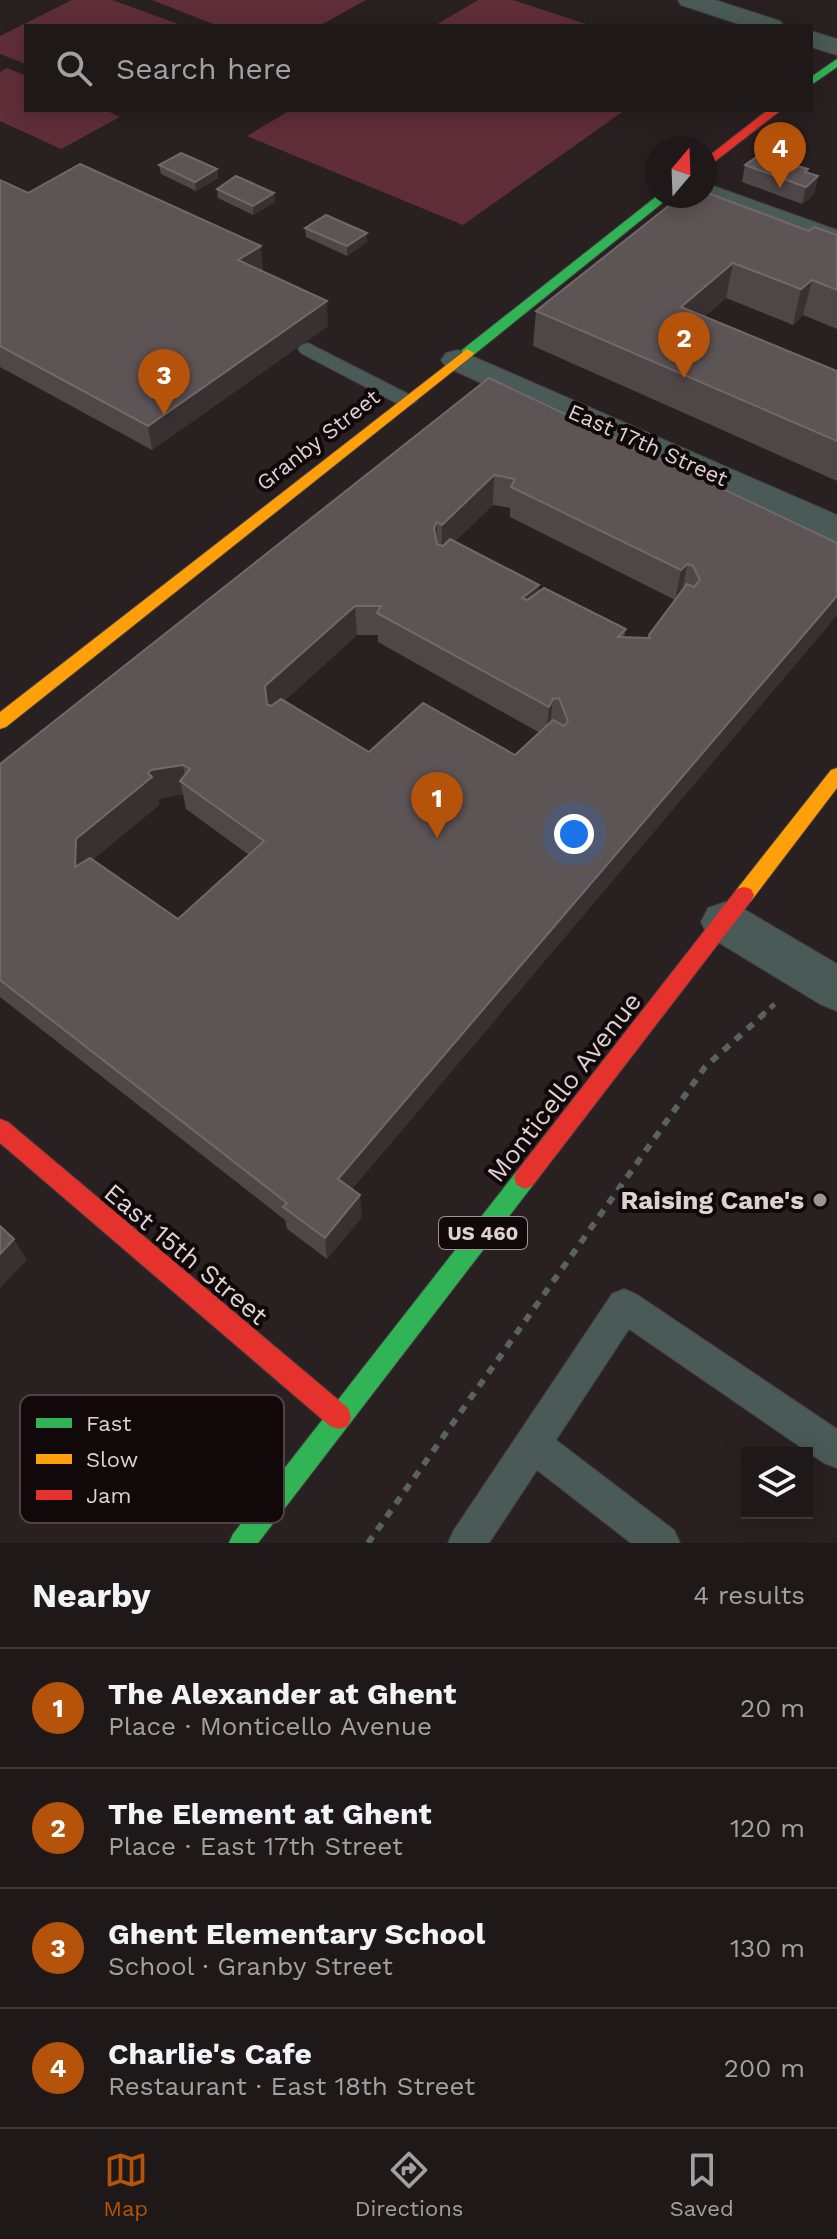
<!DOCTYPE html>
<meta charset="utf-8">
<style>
:root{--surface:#1f1819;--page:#2c2526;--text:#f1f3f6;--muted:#a1a0a2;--line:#3c3738;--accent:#b45309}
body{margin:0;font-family:"Work Sans",sans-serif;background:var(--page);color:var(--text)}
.controls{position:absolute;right:24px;bottom:24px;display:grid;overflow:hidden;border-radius:0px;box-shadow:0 4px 20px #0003}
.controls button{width:72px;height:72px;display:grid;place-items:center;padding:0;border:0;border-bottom:2px solid var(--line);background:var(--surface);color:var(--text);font:40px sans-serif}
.compass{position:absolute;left:645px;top:136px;width:72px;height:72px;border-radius:50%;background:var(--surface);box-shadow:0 4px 20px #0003;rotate:19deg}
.you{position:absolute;left:574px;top:834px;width:28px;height:28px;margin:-20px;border:6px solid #fff;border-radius:50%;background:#1a73e8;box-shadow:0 0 0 12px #1a73e833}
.badge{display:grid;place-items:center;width:52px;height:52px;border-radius:50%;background:var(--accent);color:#fff;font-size:26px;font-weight:700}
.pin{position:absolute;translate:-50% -66px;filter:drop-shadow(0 2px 4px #0008)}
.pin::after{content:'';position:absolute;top:42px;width:28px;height:24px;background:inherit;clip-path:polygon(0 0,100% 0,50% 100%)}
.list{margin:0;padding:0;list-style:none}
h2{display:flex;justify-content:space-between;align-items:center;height:104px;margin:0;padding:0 32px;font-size:34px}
h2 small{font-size:26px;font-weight:400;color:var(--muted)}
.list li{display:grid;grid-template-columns:52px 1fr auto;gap:24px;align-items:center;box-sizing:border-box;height:120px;padding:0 32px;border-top:2px solid var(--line)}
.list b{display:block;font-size:30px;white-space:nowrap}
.list p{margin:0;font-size:26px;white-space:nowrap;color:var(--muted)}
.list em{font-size:26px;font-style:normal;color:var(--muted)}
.icon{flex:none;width:44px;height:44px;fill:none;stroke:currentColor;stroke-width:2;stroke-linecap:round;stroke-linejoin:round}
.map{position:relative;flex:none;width:837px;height:1543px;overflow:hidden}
.search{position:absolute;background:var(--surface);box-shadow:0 4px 20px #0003;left:24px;right:24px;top:24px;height:88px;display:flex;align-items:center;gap:20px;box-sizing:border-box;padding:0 28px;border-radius:0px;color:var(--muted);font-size:30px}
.sheet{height:584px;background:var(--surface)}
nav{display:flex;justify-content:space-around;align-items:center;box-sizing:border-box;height:112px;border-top:2px solid var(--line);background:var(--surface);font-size:22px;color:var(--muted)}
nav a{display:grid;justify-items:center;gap:4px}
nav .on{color:var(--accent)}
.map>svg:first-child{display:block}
.green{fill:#5f2e38}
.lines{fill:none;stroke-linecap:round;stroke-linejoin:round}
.lane-casing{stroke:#453d3e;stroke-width:2}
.street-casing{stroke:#453d3e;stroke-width:2}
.fast-casing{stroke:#453d3e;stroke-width:2}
.slow-casing{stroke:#453d3e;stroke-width:2}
.jam-casing{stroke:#453d3e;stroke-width:2}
.path-far1{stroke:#5a6161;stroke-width:5;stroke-dasharray:6 6;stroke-linecap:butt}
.path{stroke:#5a6161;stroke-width:6;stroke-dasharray:8 8;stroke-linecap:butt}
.lane{fill:#495a57;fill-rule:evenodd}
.street{fill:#495a57;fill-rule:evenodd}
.fast{fill:#30b455;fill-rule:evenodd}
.slow{fill:#ff9f0a;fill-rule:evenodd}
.jam{fill:#e5322d;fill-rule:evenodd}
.wall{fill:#4e4647;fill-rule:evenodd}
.shaded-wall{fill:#393031}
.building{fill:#5d5456;stroke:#716869;stroke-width:2;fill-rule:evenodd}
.poi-dot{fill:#9e9395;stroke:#100809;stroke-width:3}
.labels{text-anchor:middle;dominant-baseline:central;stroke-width:8;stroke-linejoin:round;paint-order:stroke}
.shield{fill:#100809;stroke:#a09596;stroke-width:2}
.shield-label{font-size:20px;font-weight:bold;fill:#ddd1d3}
.street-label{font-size:22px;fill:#ddd1d3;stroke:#100809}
.near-street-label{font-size:26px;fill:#ddd1d3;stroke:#100809}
.near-poi-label{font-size:26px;font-weight:bold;fill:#ddd1d3;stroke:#100809;text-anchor:end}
.key{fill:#100809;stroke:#4e4446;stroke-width:2}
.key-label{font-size:22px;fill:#ddd1d3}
</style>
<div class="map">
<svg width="837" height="1543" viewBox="0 0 837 1543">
<rect width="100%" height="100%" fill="#292021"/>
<g class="green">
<path d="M72 0H112L184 26H26V64L0 54V36Z"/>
<path d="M152 0H366L319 26H218Z"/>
<path d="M478 0H513L592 26H434Z"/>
<path d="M7 68 26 76V110H105L120 117 61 149 0 121V72Z"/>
<path d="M291 110H625L463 225 247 136Z"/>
</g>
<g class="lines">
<g class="lane-casing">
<g id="lane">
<path d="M308 343 414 397 417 401 407 407 400 405 301 353 298 349 301 345Z"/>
<path d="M624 1289 636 1294 837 1429V1468L824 1463 629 1329 556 1440 674 1530 680 1543H631L537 1470 489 1543H448L454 1530 612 1294Z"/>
</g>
</g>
<g class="street-casing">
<g id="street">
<path d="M678 0H715L780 21 784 26H745L681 5Z"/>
<path d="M811 31 837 39V55L811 47Z"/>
<path d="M705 183 837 230V250L694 198 693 196H705Z"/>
<path d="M458 350 837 515V543L446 367 441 360 446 353Z"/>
<path d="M725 902 742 908 837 964V1011L820 1004 708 936 701 922 708 908Z"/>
</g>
</g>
<g class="fast-casing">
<g id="fast">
<path d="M837 59V67L811 85V77Z"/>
<path d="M657 196H671L472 356H462V350Z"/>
<path d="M525 1167 533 1171 536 1178 533 1185 258 1543H229L233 1534 517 1171Z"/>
</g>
</g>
<g class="slow-casing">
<g id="slow">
<path d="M467 349 474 353 472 356 6 727 0 729V712Z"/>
<path d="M837 768V788L751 901 744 903 737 901 734 895 737 889 831 770Z"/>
</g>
</g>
<g class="jam-casing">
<g id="jam">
<path d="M768 110H781L705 169V159Z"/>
<path d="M744 887 751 889 754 895 751 901 533 1185 525 1189 517 1185 514 1178 517 1171 737 889Z"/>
<path d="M0 1119 8 1122 348 1408 351 1417 348 1426 339 1429 330 1426 0 1143Z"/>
</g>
</g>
<path class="path-far1" d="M761 1016 776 1003"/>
<path class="path" d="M368 1543 705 1067 764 1014"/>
<use href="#lane" class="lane"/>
<use href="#street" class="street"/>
<use href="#fast" class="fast"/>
<use href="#slow" class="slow"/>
<use href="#jam" class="jam"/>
</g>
<g class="wall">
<path d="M159 165 217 169 218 178 196 191 161 174Z"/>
<path d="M745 165 807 173 818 176 814 194 802 204 742 182Z"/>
<path d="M0 180 28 193 263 270 261 271 328 326 152 450 0 367Z"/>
<path d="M217 189 275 202 253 215 218 198Z"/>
<path d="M305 228 367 233V242L347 256 306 237Z"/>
<path d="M809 231 837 235V329L803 315 793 325 726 298 705 316 837 371V481L533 346 536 311Z"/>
<path d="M489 378 837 543V615L352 1189 362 1217 327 1259 287 1229 285 1220 0 997V764ZM493 505 510 508V517L675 600 649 635 648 638 624 637 626 629 539 591V585L455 541ZM357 635H378V642L540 733 515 755 369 752 284 701ZM183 794 186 809 249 855 178 919 92 860 159 805 158 799Z"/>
</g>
<g class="shaded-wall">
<path d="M217 169 218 178 196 191 195 182Z"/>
<path d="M818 176 814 194 802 204 806 187Z"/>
<path d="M274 193 275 202 253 215V206Z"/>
<path d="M367 233V242L347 256V246Z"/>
<path d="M261 246 263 270 241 285 238 260Z"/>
<path d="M733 263 726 298 676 342 681 307Z"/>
<path d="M812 280 803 315 793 325 801 289Z"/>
<path d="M327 301 328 326 152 450 148 426Z"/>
<path d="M494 475 493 505 441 555 442 525Z"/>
<path d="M437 522V552L434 528Z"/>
<path d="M687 564 682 593 675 600 681 570Z"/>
<path d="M539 585 537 614 522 598Z"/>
<path d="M837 596V615L341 1202 338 1179Z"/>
<path d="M355 606 357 635 269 715 265 686Z"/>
<path d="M553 699 550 728 546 736 549 707Z"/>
<path d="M183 765 187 786 180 781 183 794 158 799 159 805 84 867H75L76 839 151 770Z"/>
<path d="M360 1195 362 1217 327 1259 325 1238Z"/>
<path d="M14 1239 27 1260 0 1288V1254Z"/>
</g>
<g class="building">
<path d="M181 153 217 169 195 182 159 165Z"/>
<path d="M759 155 808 169 805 172 818 176 806 187 745 165Z"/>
<path d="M80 164 261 246 238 260 327 301 148 426 0 346V180L28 193Z"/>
<path d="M236 176 274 193 253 206 217 189Z"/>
<path d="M705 192 809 231 814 227 837 235V290L812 280 801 289 733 263 681 307 837 371V441L536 311 681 196H705Z"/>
<path d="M326 215 367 233 347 246 305 228Z"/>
<path d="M489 378 837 543V596L338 1179 360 1195 325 1238 283 1207 287 1203 0 980V764ZM494 475 515 479 511 487 681 570 687 564 693 566 700 580 694 587 687 584 649 635 650 638 618 637 626 629 544 588 527 600 522 598 539 585 450 539 443 546 437 544 434 528 437 522 442 525ZM355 606H381L377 613 549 707 553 699 559 698 568 721 564 726 553 720 515 755 423 703 369 752 281 699 271 706 267 704 265 686ZM183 765 190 769 180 781 264 841 178 919 90 858 75 867 76 839 152 777 148 773 151 770Z"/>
<path d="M0 1226 14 1239 0 1254Z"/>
</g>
<circle class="poi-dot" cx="820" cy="1200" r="8"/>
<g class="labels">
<rect class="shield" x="439" y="1217" width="88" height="32" rx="6"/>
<g class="shield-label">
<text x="483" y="1233">US 460</text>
</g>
<g class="street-label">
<text transform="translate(318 440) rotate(-38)">Granby Street</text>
<text transform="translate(648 445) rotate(24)">East 17th Street</text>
</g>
<g class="near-street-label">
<text transform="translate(564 1087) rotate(-52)">Monticello Avenue</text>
<text transform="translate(186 1254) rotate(40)">East 15th Street</text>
</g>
<g class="near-poi-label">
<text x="804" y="1200">Raising Cane's</text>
</g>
</g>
<rect x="20" y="1395" width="264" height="128" rx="12" class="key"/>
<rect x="36" y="1418" width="36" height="10" fill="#30b455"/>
<rect x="36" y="1454" width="36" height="10" fill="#ff9f0a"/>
<rect x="36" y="1490" width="36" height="10" fill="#e5322d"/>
<g class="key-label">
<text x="86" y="1431">Fast</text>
<text x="86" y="1467">Slow</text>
<text x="86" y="1503">Jam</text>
</g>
</svg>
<div class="controls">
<button><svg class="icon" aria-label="layers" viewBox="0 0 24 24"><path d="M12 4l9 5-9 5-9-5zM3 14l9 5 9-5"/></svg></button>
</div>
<svg class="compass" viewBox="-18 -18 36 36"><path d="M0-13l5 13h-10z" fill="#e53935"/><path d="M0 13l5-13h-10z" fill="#a1a0a2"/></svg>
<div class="you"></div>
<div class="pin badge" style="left:437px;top:838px">1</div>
<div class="pin badge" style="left:684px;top:378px">2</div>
<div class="pin badge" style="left:164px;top:415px">3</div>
<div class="pin badge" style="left:780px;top:188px">4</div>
<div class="search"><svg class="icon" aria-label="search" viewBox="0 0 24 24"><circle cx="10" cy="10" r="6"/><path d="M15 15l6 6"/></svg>Search here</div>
</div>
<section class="sheet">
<h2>Nearby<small>4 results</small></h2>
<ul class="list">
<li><span class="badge">1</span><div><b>The Alexander at Ghent</b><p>Place · Monticello Avenue</p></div><em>20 m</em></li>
<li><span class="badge">2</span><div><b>The Element at Ghent</b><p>Place · East 17th Street</p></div><em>120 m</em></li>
<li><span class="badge">3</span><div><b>Ghent Elementary School</b><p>School · Granby Street</p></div><em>130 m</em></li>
<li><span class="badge">4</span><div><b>Charlie's Cafe</b><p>Restaurant · East 18th Street</p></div><em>200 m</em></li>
</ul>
</section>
<nav>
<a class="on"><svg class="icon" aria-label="map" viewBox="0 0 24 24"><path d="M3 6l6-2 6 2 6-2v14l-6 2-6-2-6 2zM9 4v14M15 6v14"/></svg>Map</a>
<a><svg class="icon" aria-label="directions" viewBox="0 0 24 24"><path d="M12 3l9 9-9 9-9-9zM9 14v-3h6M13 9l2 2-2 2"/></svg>Directions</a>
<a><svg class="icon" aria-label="saved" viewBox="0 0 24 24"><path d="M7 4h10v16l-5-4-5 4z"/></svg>Saved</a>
</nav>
